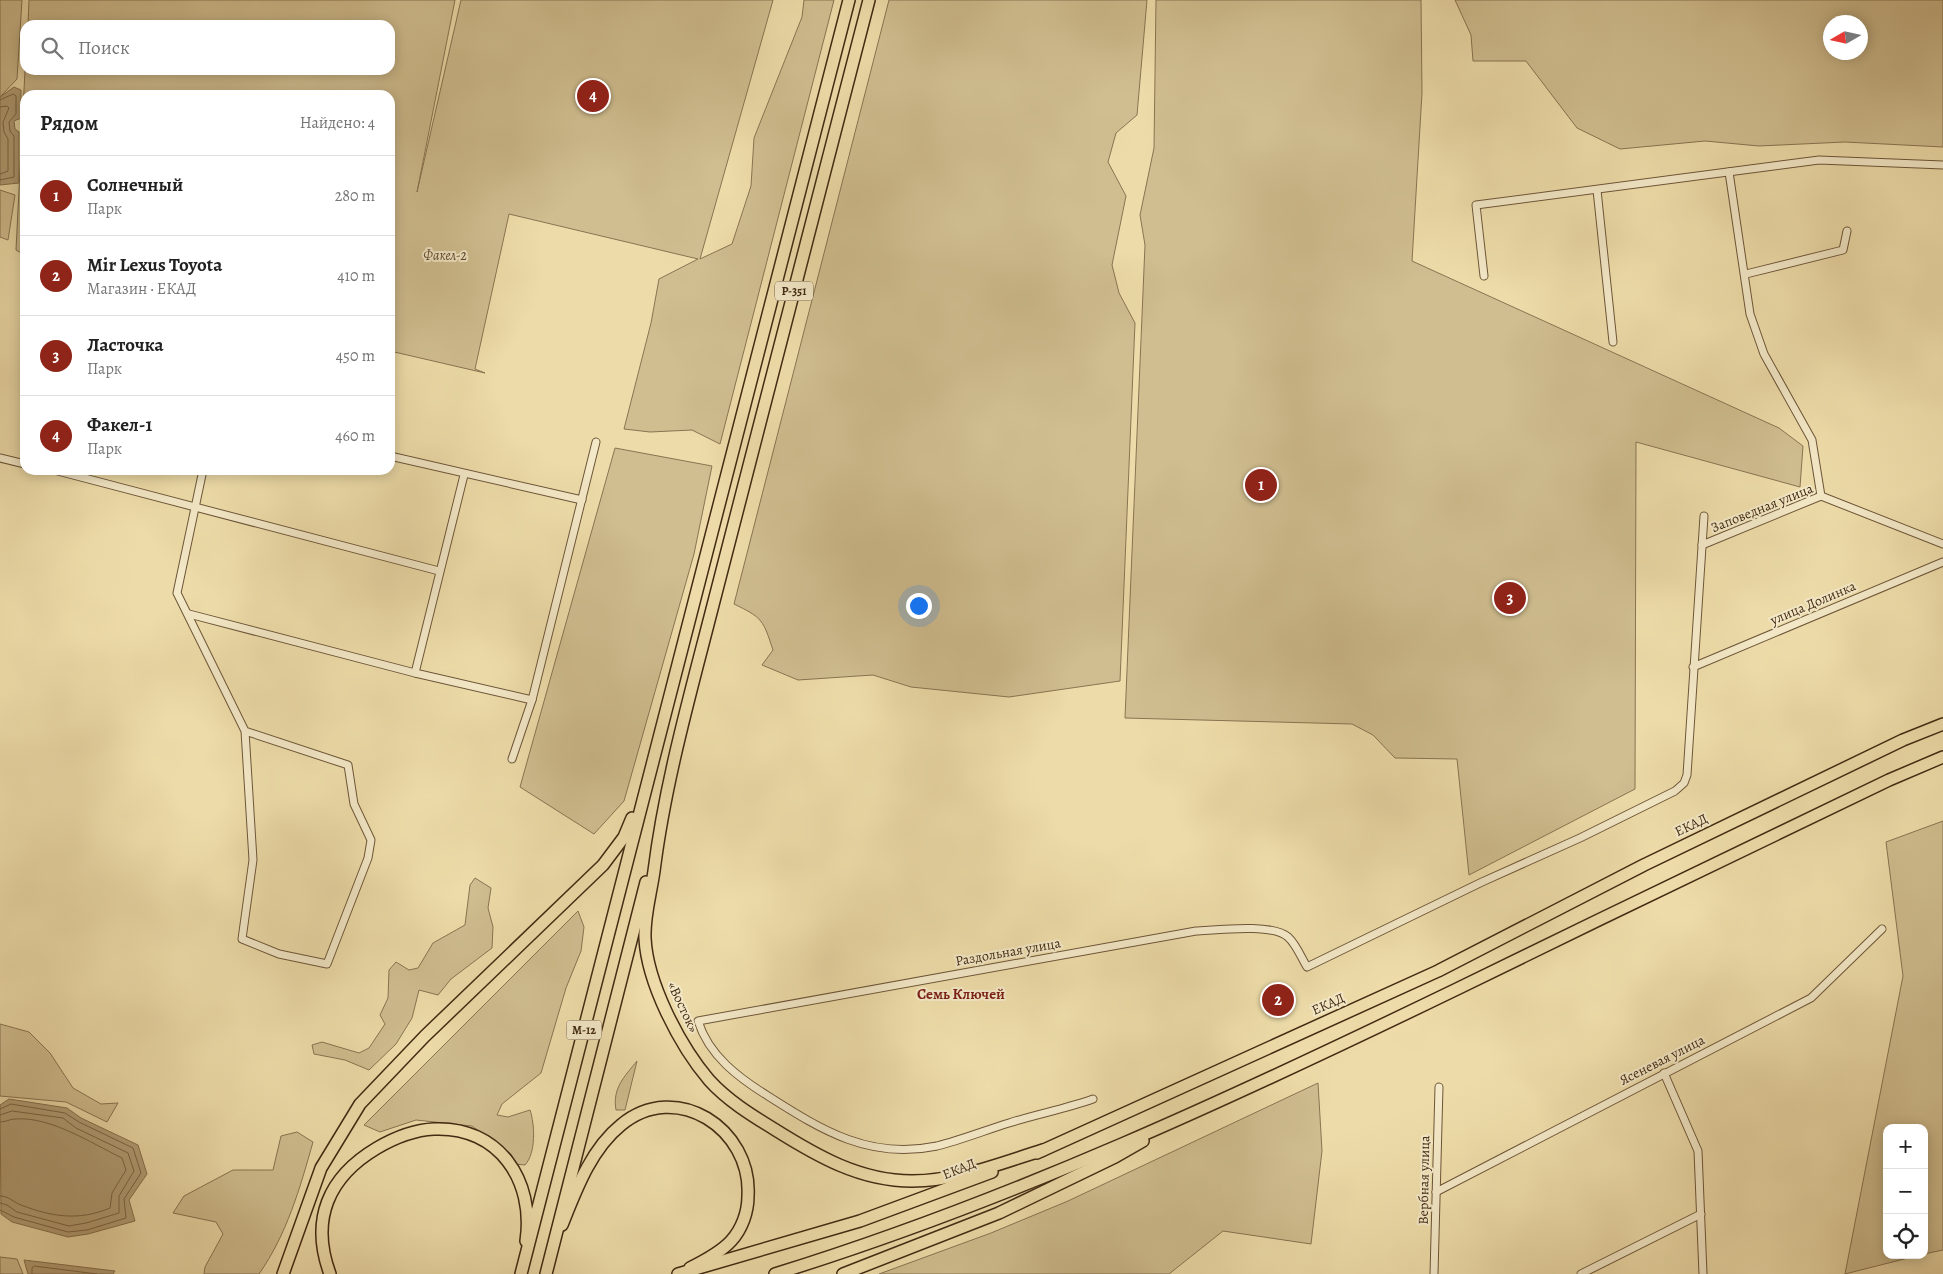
<!DOCTYPE html>
<html lang="ru">
<meta charset="utf-8">
<style>
:root{--surface:#fff;--page:#f6f6f6;--text:#222;--muted:#767676;--line:#e0e0e0;--accent:#8f2418}
body{margin:0;font-family:Alegreya,serif;background:var(--page);color:var(--text)}
.controls{position:absolute;right:15px;bottom:15px;display:grid;overflow:hidden;border-radius:10px;box-shadow:0 2px 12px #0003}
.controls button{width:45px;height:45px;display:grid;place-items:center;padding:0;border:0;border-bottom:1px solid var(--line);background:var(--surface);color:var(--text);font:25px sans-serif}
.compass{position:absolute;left:1823px;top:15px;width:45px;height:45px;border-radius:50%;background:var(--surface);box-shadow:0 2px 12px #0003;rotate:261deg}
.you{position:absolute;left:918px;top:605px;width:18px;height:18px;margin:-12px;border:4px solid #fff;border-radius:50%;background:#1a73e8;box-shadow:0 0 0 8px #1a73e833}
.badge{display:grid;place-items:center;width:32px;height:32px;border-radius:50%;background:var(--accent);color:#fff;font-size:16px;font-weight:700}
.pin{position:absolute;translate:-50% -50%;border:2px solid #fff;box-shadow:0 1px 5px #0006}
.list{margin:0;padding:0;list-style:none}
h2{display:flex;justify-content:space-between;align-items:center;height:65px;margin:0;padding:0 20px;font-size:21px}
h2 small{font-size:16px;font-weight:400;color:var(--muted)}
.list li{display:grid;grid-template-columns:32px 1fr auto;gap:15px;align-items:center;box-sizing:border-box;height:80px;padding:0 20px;border-top:1px solid var(--line)}
.list b{display:block;font-size:19px;white-space:nowrap}
.list p{margin:0;font-size:16px;white-space:nowrap;color:var(--muted)}
.list em{font-size:16px;font-style:normal;color:var(--muted)}
.icon{flex:none;width:28px;height:28px;fill:none;stroke:currentColor;stroke-width:2;stroke-linecap:round;stroke-linejoin:round}
.map{position:relative;flex:none;width:1943px;height:1274px;overflow:hidden}
.search{position:absolute;background:var(--surface);box-shadow:0 2px 12px #0003;left:20px;top:20px;width:375px;height:55px;display:flex;align-items:center;gap:12px;box-sizing:border-box;padding:0 18px;border-radius:15px;color:var(--muted);font-size:19px}
.panel{position:absolute;background:var(--surface);box-shadow:0 2px 12px #0003;left:20px;top:90px;width:375px;height:385px;border-radius:15px}
.map>svg:first-child{display:block}
.green{fill:#d0be90;stroke:#897452;fill-rule:evenodd}
.water{fill:#b39f76;stroke:#86704e}
.lines{fill:none;stroke-linecap:round;stroke-linejoin:round}
.shore{stroke:#7a6444;stroke-width:1}
.minor-casing{stroke:#6d5638;stroke-width:9}
.primary-casing{stroke:#422a13;stroke-width:14}
.trunk-casing{stroke:#422a13;stroke-width:14}
.minor{stroke:#f3e8c7;stroke-width:7}
.primary{stroke:#eddca9;stroke-width:11}
.trunk{stroke:#eddca9;stroke-width:11}
.labels{text-anchor:middle;dominant-baseline:central;stroke-width:4;stroke-linejoin:round;paint-order:stroke}
.shield{fill:#f3e8c7;stroke:#776349;stroke-width:1}
.shield-label{font-size:12px;font-weight:bold;fill:#422a13}
.park-label{font-size:14px;font-style:italic;fill:#5e482c;stroke:#f3e8c7}
.street-label{font-size:14px;fill:#422a13;stroke:#f3e8c7}
.neighbourhood-label{font-size:15px;font-weight:bold;fill:#7a1f14;stroke:#f3e8c7}
</style>
<div class="map">
<svg width="1943" height="1274" viewBox="0 0 1943 1274">
<rect width="100%" height="100%" fill="#eddca9"/>
<filter id="stains"><feTurbulence type="fractalNoise" baseFrequency=".004" numOctaves="4"/><feColorMatrix values="0 0 0 0 .2 0 0 0 0 .09 0 0 0 0 .02 0 0 0 .5 -.17"/></filter>
<radialGradient id="worn" r=".72"><stop offset=".6" stop-color="#630" stop-opacity="0"/><stop offset="1" stop-color="#630" stop-opacity=".3"/></radialGradient>
<g class="green">
<path d="M0 0H22L17 79 0 97Z"/>
<path d="M29 0H455L417 192 461 0H773L700 259 732 244 751 186 754 138 802 17 804 0H834L720 444 692 430 650 432 624 429 651 323 659 279 698 259 509 214 475 369 485 373 390 351V95H25V255L16 250 25 70H390V25H28Z"/>
<path d="M889 0H1147L1137 115 1116 133 1108 162 1126 196 1112 265 1119 293 1135 323 1120 681 1009 697 911 687 873 675 798 680 762 665 773 650C763 620 763 618 734 604Z"/>
<path d="M1156 0H1421L1422 93 1412 261 1779 428 1803 446 1800 487 1636 442 1635 789 1469 875 1457 759 1395 758 1373 735 1352 724 1125 718 1145 245 1140 215 1154 148Z"/>
<path d="M1455 0H1943V147L1845 142 1759 146 1705 141 1620 149 1577 128 1526 61H1473L1471 35ZM1830 22H1860V52H1830Z"/>
<path d="M0 190 15 195 8 240 0 237Z"/>
<path d="M615 448 712 466 694 554 624 801 594 834 520 787Z"/>
<path d="M1943 821V1250L1924 1254V1128H1887V1255H1920L1845 1274 1903 976 1886 842Z"/>
<path d="M475 878 491 888 488 908 493 927 492 948 451 979 438 995 419 990 412 1018 396 1044 369 1070 345 1060 314 1054 312 1045 322 1042 359 1053 369 1048 385 1024 380 1015 388 998 389 970 396 962 409 970 418 968 433 943 465 925 470 885Z"/>
<path d="M578 911 584 927 581 951 566 988 541 1073 502 1104 497 1115 508 1117 530 1110C535 1125 536 1153 525 1165L515 1164 511 1154 472 1126 416 1120 380 1132 364 1125Z"/>
<path d="M0 1024 29 1032 50 1053 73 1088 101 1104 118 1103 107 1122 66 1102 0 1096Z"/>
<path d="M637 1061 625 1110H616C612 1088 625 1076 637 1061Z"/>
<path d="M1318 1083 1322 1151 1311 1244 1223 1231 1169 1274H879L991 1233 1068 1201Z"/>
<path d="M297 1132 313 1142C300 1188 287 1234 259 1274H204L205 1267 223 1234 216 1222 173 1213 184 1196 233 1170H273L281 1136Z"/>
<path d="M0 1257 17 1259 23 1274H0Z"/>
</g>
<g class="water">
<path d="M14 87 21 90V118L14 121 15 129 19 132V183L0 185V97Z"/>
<path d="M9 1099 67 1108 81 1118 138 1145 147 1174 129 1200 135 1221 88 1234 68 1237 12 1222 1 1214 0 1105Z"/>
<path d="M24 1260 115 1271 113 1274H28Z"/>
</g>
<g class="lines">
<g class="shore">
<path d="M0 100 13 94 16 96V114L9 122 10 131 14 136V177L0 180"/>
<path d="M0 107 7 106 9 108 3 122 4 132 8 139V171L0 174"/>
<path d="M0 1109 11 1104 65 1113 79 1122 133 1148 141 1173 124 1199 126 1218 87 1230 68 1232 14 1217 0 1210"/>
<path d="M0 1115 12 1111 63 1118 76 1128 128 1153 134 1171 119 1196V1213L86 1223 69 1226 17 1212 7 1205 0 1203"/>
<path d="M0 1122C6 1122 10 1119 15 1119 50 1116 91 1143 122 1158L126 1170 112 1193 110 1208C79 1221 52 1217 21 1205 13 1202 9 1196 0 1196"/>
<path d="M32 1274V1268L34 1266 97 1274"/>
</g>
<g class="minor-casing">
<g id="minor">
<path d="M1729 172 1750 314 1764 354 1812 440 1821 496"/>
<path d="M1597 190 1613 342"/>
<path d="M1746 274 1843 250 1847 231"/>
<path d="M1484 276 1476 205 1819 160 1943 165"/>
<path d="M390 456 582 500"/>
<path d="M0 458 25 464"/>
<path d="M54 470 439 571"/>
<path d="M203 470 177 593 245 731 253 860 242 939 279 954 327 964 368 858 371 840 354 804 348 765 245 731"/>
<path d="M1702 545 1821 496 1943 544"/>
<path d="M189 614 415 673 532 700"/>
<path d="M1693 667 1943 562"/>
<path d="M415 673 464 475"/>
<path d="M512 759 532 700 596 442"/>
<path d="M1664 1073 1698 1151 1703 1274"/>
<path d="M1093 1099C1065 1109 1037 1114 1009 1123 986 1130 961 1140 937 1146 870 1160 823 1131 768 1096 739 1078 709 1056 698 1021L1196 931C1217 930 1272 923 1288 937 1296 944 1301 957 1307 967L1482 882 1580 838 1675 791 1684 783 1687 775 1704 516"/>
<path d="M1436 1192 1811 998 1882 929"/>
<path d="M1434 1274 1439 1087"/>
<path d="M1581 1274 1701 1214"/>
</g>
</g>
<g class="primary-casing">
<g id="primary">
<path d="M562 1225C576 1190 591 1149 621 1125 676 1079 752 1129 748 1196 748 1212 742 1229 731 1241 721 1252 704 1261 690 1268"/>
<path d="M330 1274C310 1220 328 1177 377 1148 394 1138 414 1130 434 1129 499 1126 535 1181 526 1241"/>
</g>
</g>
<g class="trunk-casing">
<g id="trunk">
<path d="M869 0C816 203 764 406 712 609 690 695 665 783 654 871 651 893 644 916 645 938 647 983 680 1046 709 1080 727 1100 751 1115 774 1129 817 1156 860 1181 912 1181 957 1181 1001 1163 1043 1150"/>
<path d="M1037 1153 1438 971 1644 865 1903 740 1943 724"/>
<path d="M283 1274 321 1168 360 1104 425 1036 603 865 624 837 632 818"/>
<path d="M521 1274 849 0"/>
<path d="M546 1274 646 882"/>
<path d="M678 1274 860 1221 992 1172"/>
<path d="M775 1274C1011 1201 1236 1096 1459 988 1602 918 1745 849 1889 780L1943 757"/>
<path d="M843 1274 999 1213 1115 1157 1143 1141"/>
</g>
</g>
<use href="#minor" class="minor"/>
<use href="#primary" class="primary"/>
<use href="#trunk" class="trunk"/>
</g>
<g class="labels">
<g class="shield">
<rect x="775" y="281.5" width="38" height="19" rx="4"/>
<rect x="566.5" y="1020.5" width="35" height="19" rx="4"/>
</g>
<g class="shield-label">
<text x="794" y="291">Р-351</text>
<text x="584" y="1030">М-12</text>
</g>
<g class="park-label">
<text x="445" y="255">Факел-2</text>
</g>
<g class="street-label">
<text transform="translate(1762 508) rotate(-22)">Заповедная улица</text>
<text transform="translate(1813 603) rotate(-23)">улица Долинка</text>
<text transform="translate(1691 825) rotate(-26)">ЕКАД</text>
<text transform="translate(1008 952) rotate(-10)">Раздольная улица</text>
<text transform="translate(1328 1004) rotate(-24)">ЕКАД</text>
<text transform="translate(683 1007) rotate(65)">«Восток»</text>
<text transform="translate(1662 1060) rotate(-27)">Ясеневая улица</text>
<text transform="translate(959 1169) rotate(-22)">ЕКАД</text>
<text transform="translate(1424 1180) rotate(-89)">Вербная улица</text>
</g>
<g class="neighbourhood-label">
<text x="961" y="994">Семь Ключей</text>
</g>
</g>
<rect width="100%" height="100%" filter="url(#stains)"/>
<rect width="100%" height="100%" fill="url(#worn)"/>
</svg>
<div class="controls">
<button>+</button>
<button>−</button>
<button><svg class="icon" aria-label="locate" viewBox="0 0 24 24"><circle cx="12" cy="12" r="6"/><path d="M12 2v4M12 18v4M2 12h4M18 12h4"/></svg></button>
</div>
<svg class="compass" viewBox="-18 -18 36 36"><path d="M0-13l5 13h-10z" fill="#e53935"/><path d="M0 13l5-13h-10z" fill="#767676"/></svg>
<div class="you"></div>
<div class="pin badge" style="left:1261px;top:485px">1</div>
<div class="pin badge" style="left:1278px;top:1000px">2</div>
<div class="pin badge" style="left:1510px;top:598px">3</div>
<div class="pin badge" style="left:593px;top:96px">4</div>
<div class="search"><svg class="icon" aria-label="search" viewBox="0 0 24 24"><circle cx="10" cy="10" r="6"/><path d="M15 15l6 6"/></svg>Поиск</div>
<section class="panel">
<h2>Рядом<small>Найдено: 4</small></h2>
<ul class="list">
<li><span class="badge">1</span><div><b>Солнечный</b><p>Парк</p></div><em>280 m</em></li>
<li><span class="badge">2</span><div><b>Mir Lexus Toyota</b><p>Магазин · ЕКАД</p></div><em>410 m</em></li>
<li><span class="badge">3</span><div><b>Ласточка</b><p>Парк</p></div><em>450 m</em></li>
<li><span class="badge">4</span><div><b>Факел-1</b><p>Парк</p></div><em>460 m</em></li>
</ul>
</section>
</div>
